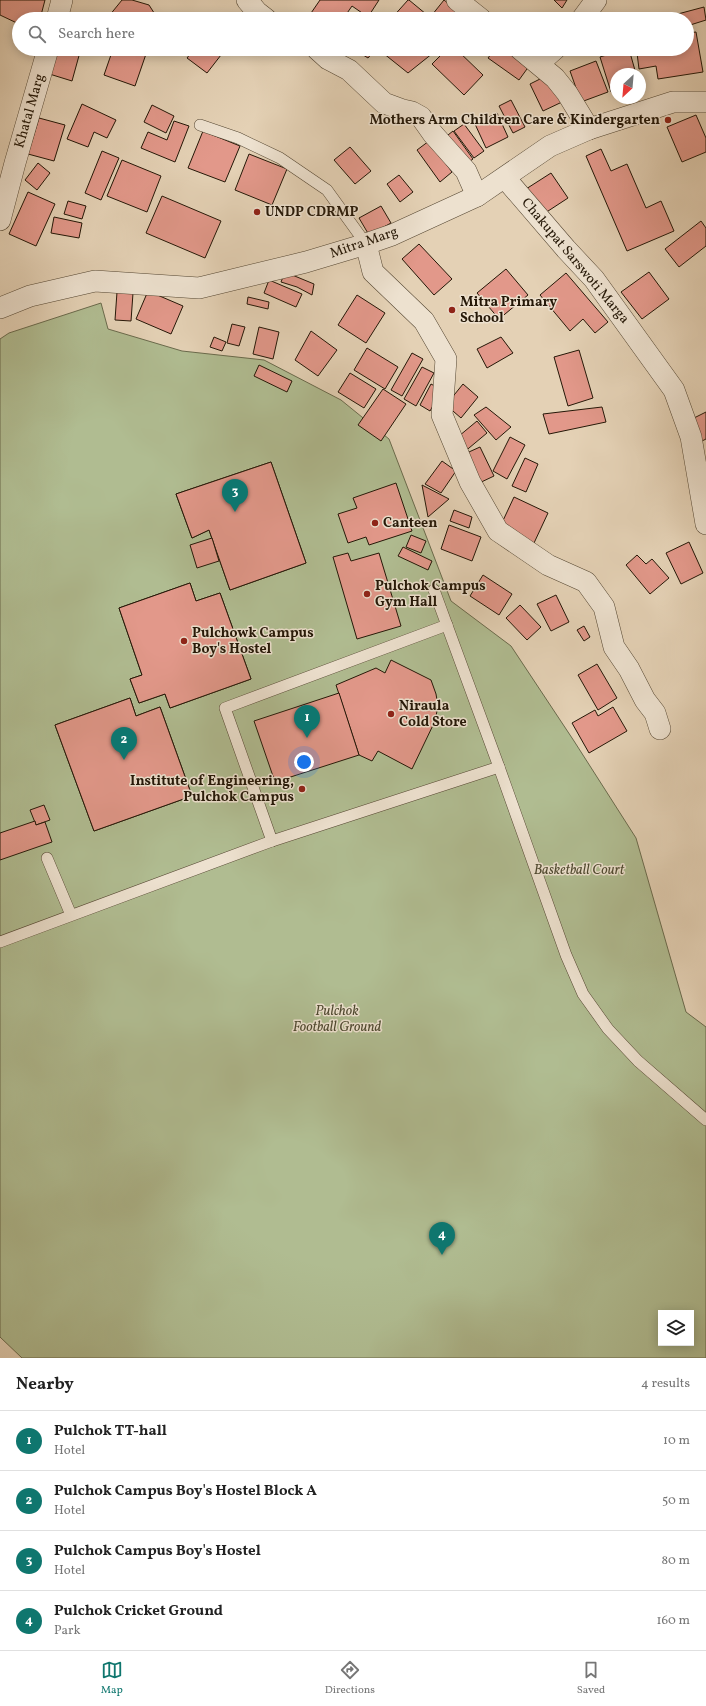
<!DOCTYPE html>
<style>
:root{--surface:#fff;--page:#f2f2f2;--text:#222;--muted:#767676;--line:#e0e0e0;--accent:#0f766e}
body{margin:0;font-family:Vollkorn,serif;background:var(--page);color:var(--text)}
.controls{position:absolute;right:12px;bottom:12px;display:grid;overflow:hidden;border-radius:0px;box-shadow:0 2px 10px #0003}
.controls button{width:36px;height:36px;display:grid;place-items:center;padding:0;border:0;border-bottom:1px solid var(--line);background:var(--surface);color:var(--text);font:20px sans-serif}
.compass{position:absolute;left:610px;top:68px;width:36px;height:36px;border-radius:50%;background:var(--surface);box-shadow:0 2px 10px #0003;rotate:206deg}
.you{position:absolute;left:304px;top:762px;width:14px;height:14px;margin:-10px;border:3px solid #fff;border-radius:50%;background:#1a73e8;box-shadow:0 0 0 6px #1a73e833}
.badge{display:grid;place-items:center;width:26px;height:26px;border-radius:50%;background:var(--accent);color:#fff;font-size:13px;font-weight:700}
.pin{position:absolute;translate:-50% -33px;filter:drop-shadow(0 1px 2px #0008)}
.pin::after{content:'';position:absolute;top:21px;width:14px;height:12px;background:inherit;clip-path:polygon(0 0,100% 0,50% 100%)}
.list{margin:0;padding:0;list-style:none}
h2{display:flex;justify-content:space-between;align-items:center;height:52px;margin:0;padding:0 16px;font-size:17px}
h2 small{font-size:13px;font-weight:400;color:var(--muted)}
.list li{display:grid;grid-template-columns:26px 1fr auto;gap:12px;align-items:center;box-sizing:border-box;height:60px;padding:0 16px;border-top:1px solid var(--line)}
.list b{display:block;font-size:15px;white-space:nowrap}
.list p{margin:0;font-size:13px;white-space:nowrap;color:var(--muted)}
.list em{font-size:13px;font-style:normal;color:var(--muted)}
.icon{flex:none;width:22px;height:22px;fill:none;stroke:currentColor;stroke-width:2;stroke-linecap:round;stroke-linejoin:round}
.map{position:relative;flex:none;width:706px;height:1358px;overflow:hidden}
.search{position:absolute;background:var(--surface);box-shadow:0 2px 10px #0003;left:12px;right:12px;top:12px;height:44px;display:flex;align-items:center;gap:10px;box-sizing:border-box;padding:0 14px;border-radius:22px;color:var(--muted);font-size:15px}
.sheet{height:292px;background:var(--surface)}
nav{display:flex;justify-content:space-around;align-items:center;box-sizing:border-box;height:56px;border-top:1px solid var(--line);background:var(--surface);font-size:11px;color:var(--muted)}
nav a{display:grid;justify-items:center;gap:2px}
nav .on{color:var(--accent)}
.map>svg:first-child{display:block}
.green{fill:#b0bc91;stroke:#6a6a4c;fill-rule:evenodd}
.building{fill:#e2988a;stroke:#241707;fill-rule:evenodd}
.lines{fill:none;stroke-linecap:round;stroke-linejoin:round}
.lane-casing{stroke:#544632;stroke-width:12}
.street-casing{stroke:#544632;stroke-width:22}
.lane{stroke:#ede1cf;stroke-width:11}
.street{stroke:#ede1cf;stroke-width:21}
.poi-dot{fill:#8f2418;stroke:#ede1cf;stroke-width:1.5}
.labels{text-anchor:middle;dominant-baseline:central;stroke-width:3;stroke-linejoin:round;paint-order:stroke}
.street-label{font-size:14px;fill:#241707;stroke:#ede1cf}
.poi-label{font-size:14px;font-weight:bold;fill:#241707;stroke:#ede1cf;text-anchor:start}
.park-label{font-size:14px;font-style:italic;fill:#4e4930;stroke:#ede1cf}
</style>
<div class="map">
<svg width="706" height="1358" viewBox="0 0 706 1358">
<rect width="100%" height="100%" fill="#e4d1b5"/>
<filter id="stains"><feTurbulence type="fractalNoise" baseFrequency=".005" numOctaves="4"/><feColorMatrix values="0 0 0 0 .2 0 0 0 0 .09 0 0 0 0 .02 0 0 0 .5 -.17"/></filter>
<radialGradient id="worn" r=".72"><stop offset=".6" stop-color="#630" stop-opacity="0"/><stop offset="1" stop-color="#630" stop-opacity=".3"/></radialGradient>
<path class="green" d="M101 303 108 329 182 351 264 360 341 400 389 439 451 601 511 646 574 741 636 838 686 1012 706 1027V1358H22L0 1337V339L9 333ZM661 1313H691V1343H661Z"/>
<g class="building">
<path d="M0 0H45L40 19H19V24L0 15Z"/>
<path d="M122 0H132L149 5 158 19H114L109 16Z"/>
<path d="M320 0H379L368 17 352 6 343 19H314L309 16Z"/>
<path d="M408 0H409L432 19H391Z"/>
<path d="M444 0 468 19H437L432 15Z"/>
<path d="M554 0H567L562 8Z"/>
<path d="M704 7 706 20 687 26V19H659Z"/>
<path d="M696 32 703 72 658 79 656 66 639 69 637 53 655 51 654 49H687V33Z"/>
<path d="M50 49H70L80 52 72 81 43 72Z"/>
<path d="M113 49H131L146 54 135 86 104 75Z"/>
<path d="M194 49H214L221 55 207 73 187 58Z"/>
<path d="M362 49H371L374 51 368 58 360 53Z"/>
<path d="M378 49H438L408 73Z"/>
<path d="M447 49H456L483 75 464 95 432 64Z"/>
<path d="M495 49H513L532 62 519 80 488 58Z"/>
<path d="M626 49H629L636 74H616V90L611 92 600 57Z"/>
<path d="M596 61 608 92 581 102 570 71Z"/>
<path d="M548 75 562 102 543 111 530 84Z"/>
<path d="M511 100 525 127 513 133 499 106Z"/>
<path d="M82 104 116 120 107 138 94 132 88 147 67 139Z"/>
<path d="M152 105 174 116 166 133 144 122Z"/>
<path d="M497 113 508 137 486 148 475 124Z"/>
<path d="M696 115 706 138V152L682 162 667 127Z"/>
<path d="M39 118 65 125 54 161 28 154Z"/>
<path d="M174 121 189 126 175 162 141 148 148 132 167 140Z"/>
<path d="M464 124 484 151 474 158 454 131Z"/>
<path d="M203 131 240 146 225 182 188 168Z"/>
<path d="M453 131 473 159 463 166 443 139Z"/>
<path d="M429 141 452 172 440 182 417 150Z"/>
<path d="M350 147 371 171 355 184 334 160Z"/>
<path d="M601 149 611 171 627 164 646 208 661 201 674 231 627 251 586 156Z"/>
<path d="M102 151 119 158 101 200 85 193Z"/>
<path d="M249 154 287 169 272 205 235 190Z"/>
<path d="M122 160 161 176 147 212 107 196Z"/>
<path d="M38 163 50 173 37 190 25 180Z"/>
<path d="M551 173 568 198 542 215 526 189Z"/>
<path d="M399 175 413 192 400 202 387 184Z"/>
<path d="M28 192 55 204 36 246 9 234Z"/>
<path d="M162 196 221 221 205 258 146 233Z"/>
<path d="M68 201 86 206 82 219 64 214Z"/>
<path d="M381 206 391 223 369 235 359 218Z"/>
<path d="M54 217 82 223 79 238 51 233Z"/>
<path d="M701 221 706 228V246L679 267 665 249Z"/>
<path d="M419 244 452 279 434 295 402 259Z"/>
<path d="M506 269 528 295 499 319 477 293Z"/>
<path d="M285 272 314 284 312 295 297 287 281 282Z"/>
<path d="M649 272 669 299 642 319 621 292Z"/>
<path d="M566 273 608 322 595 333 583 319 570 331 540 295Z"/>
<path d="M269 280 302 294 296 307 264 293Z"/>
<path d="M148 291 183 306 171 334 136 319Z"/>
<path d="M117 292 133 293 131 321 115 320Z"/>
<path d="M357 295 385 313 366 343 338 325Z"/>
<path d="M248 297 269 302 268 309 247 304Z"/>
<path d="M232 324 245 327 239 346 227 343Z"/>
<path d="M259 327 279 332 273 359 253 354Z"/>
<path d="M311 331 337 350 318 376 295 360Z"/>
<path d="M214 337 226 342 222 351 210 347Z"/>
<path d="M501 337 513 353 487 368 477 349Z"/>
<path d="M367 348 398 367 385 389 354 370Z"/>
<path d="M579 350 593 398 568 406 554 357Z"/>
<path d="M412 353 423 359 402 396 391 390Z"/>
<path d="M259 365 292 381 287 392 254 376Z"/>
<path d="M422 367 434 373 416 406 404 399Z"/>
<path d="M350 373 376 389 364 408 338 392Z"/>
<path d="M431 384 442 390 430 411 420 405Z"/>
<path d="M463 384 478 397 461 418 446 405Z"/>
<path d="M383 389 406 404 381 441 358 425Z"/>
<path d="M486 407 511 427 496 440 474 415Z"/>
<path d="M602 407 606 422 549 434 543 414Z"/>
<path d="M706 412V439L700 442 690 420Z"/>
<path d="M477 421 487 433 463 453 453 441Z"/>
<path d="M510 437 525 445 507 479 493 471Z"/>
<path d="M480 447 494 476 475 485 460 456Z"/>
<path d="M525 458 538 464 526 492 512 486Z"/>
<path d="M442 461 456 471 441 493 425 484Z"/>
<path d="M271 462 306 563 230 590 209 530 192 538 176 494ZM262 498 277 543 229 560 213 514Z"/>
<path d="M271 462 306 563 230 590 209 530 192 538 176 494Z"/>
<path d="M396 483 412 531 369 545 366 537 348 543 338 514 357 508 353 498Z"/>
<path d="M422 485 449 499 428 517Z"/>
<path d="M514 497 548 513 534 543 500 527Z"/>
<path d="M454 510 472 517 469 528 450 521Z"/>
<path d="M449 525 481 537 472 561 441 549Z"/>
<path d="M411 535 426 541 421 553 406 547Z"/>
<path d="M212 538 219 561 197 568 190 545Z"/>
<path d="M689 542 703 573 681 584 666 553Z"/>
<path d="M403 547 432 561 428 570 398 556Z"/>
<path d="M348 553 351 561 379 553 401 626 357 639 333 557Z"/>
<path d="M637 555 646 564 652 559 669 578 650 594 626 565Z"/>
<path d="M483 575 512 594 499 615 470 596Z"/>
<path d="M190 583 196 601 220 593 251 679 170 708 165 694 139 703 130 679 142 675 119 608ZM204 619 218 660 172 675 159 634Z"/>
<path d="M190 583 196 601 220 593 251 679 170 708 165 694 139 703 130 679 142 675 119 608Z"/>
<path d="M556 595 569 622 551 631 537 604Z"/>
<path d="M520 605 541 627 527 640 506 618Z"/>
<path d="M584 626 590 637 584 641 577 630Z"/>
<path d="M391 660 431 680 436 694 438 706 435 721 412 769 378 751 372 761 359 755 336 685 376 668 385 673Z"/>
<path d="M597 664 617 698 598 710 578 675Z"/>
<path d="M339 693 359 755 275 782 254 721Z"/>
<path d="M130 698 136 716 160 707 192 796 94 831 55 725ZM139 734 153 773 111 788 97 749Z"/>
<path d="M130 698 136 716 160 707 192 796 94 831 55 725Z"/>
<path d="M613 707 627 731 589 753 572 723 595 710 598 716Z"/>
<path d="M44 805 50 820 36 825 30 810Z"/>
<path d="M35 821 36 825 45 822 52 842 0 860V833Z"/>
</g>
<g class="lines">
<g class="lane-casing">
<g id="lane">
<path d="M200 125 238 138 280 158 327 190 366 244"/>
<path d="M434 590 499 767 566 955 583 994 608 1029 638 1061 706 1120"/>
<path d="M272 841 225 708 447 625"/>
<path d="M47 858 71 915"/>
<path d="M0 942 272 841 499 767"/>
</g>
</g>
<g class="street-casing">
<g id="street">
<path d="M247 0 257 12 266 19"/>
<path d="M457 0 481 19"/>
<path d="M57 19 62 0"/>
<path d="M582 19 596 0"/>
<path d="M317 49 328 59 349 70 384 103 403 110 412 112 421 117 433 134 466 171 477 196"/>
<path d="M520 49 555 78 567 93 589 129"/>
<path d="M539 63 555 49"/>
<path d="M505 178 566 249 594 279 674 390 691 437 706 524"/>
<path d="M0 220 15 163 48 49"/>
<path d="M366 244 373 272 424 321 446 359 442 415 470 482 498 531 548 565 586 582 604 607 614 647 629 669 645 700 655 713 660 729"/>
<path d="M0 308 30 296 95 281 199 288 306 262 366 244 392 235 477 196 550 146 589 129 673 102H706"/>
</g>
</g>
<use href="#lane" class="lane"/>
<use href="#street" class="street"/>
</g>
<g class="poi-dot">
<circle cx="668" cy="120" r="4"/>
<circle cx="257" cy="212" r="4"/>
<circle cx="452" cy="310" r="4"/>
<circle cx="375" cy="523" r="4"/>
<circle cx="367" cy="594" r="4"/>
<circle cx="184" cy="641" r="4"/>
<circle cx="391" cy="714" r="4"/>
<circle cx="302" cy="789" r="4"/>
</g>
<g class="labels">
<g class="street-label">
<text transform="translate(30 111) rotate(-74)">Khatal Marg</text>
<text transform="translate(364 243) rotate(-19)">Mitra Marg</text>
<text transform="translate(575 261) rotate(50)">Chakupat Sarswoti Marga</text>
</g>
<g class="poi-label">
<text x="660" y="120" text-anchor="end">Mothers Arm Children Care &amp; Kindergarten</text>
<text x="265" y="212">UNDP CDRMP</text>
<text x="460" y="302">Mitra Primary<tspan x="460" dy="16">School</tspan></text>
<text x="383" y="523">Canteen</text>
<text x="375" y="586">Pulchok Campus<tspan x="375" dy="16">Gym Hall</tspan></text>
<text x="192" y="633">Pulchowk Campus<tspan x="192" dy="16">Boy's Hostel</tspan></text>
<text x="399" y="706">Niraula<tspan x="399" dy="16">Cold Store</tspan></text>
<text x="294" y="781" text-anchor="end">Institute of Engineering,<tspan x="294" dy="16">Pulchok Campus</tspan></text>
</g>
<g class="park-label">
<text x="579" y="870">Basketball Court</text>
<text x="337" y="1011">Pulchok<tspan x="337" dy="16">Football Ground</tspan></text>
</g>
</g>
<rect width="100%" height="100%" filter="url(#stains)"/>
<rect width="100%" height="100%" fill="url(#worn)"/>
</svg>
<div class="controls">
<button><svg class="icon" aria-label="layers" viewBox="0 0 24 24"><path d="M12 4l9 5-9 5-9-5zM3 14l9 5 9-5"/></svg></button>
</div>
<svg class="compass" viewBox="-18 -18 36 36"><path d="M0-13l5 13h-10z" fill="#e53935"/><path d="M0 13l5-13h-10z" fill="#767676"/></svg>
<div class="you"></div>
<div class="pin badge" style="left:307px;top:738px">1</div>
<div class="pin badge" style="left:124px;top:760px">2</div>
<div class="pin badge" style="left:235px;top:512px">3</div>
<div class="pin badge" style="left:442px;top:1255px">4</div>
<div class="search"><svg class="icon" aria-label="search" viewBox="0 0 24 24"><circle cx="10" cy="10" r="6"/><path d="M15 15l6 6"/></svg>Search here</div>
</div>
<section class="sheet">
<h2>Nearby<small>4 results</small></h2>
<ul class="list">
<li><span class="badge">1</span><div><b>Pulchok TT-hall</b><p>Hotel</p></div><em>10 m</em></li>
<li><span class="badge">2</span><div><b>Pulchok Campus Boy's Hostel Block A</b><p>Hotel</p></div><em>50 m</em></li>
<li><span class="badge">3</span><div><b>Pulchok Campus Boy's Hostel</b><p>Hotel</p></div><em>80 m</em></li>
<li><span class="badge">4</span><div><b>Pulchok Cricket Ground</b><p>Park</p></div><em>160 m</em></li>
</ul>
</section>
<nav>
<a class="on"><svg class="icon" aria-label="map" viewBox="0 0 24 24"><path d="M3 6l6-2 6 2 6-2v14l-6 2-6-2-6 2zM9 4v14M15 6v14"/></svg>Map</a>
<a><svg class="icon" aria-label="directions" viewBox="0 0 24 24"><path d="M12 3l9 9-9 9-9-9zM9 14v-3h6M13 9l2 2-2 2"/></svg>Directions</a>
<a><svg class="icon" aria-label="saved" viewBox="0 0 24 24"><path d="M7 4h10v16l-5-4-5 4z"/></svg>Saved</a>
</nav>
